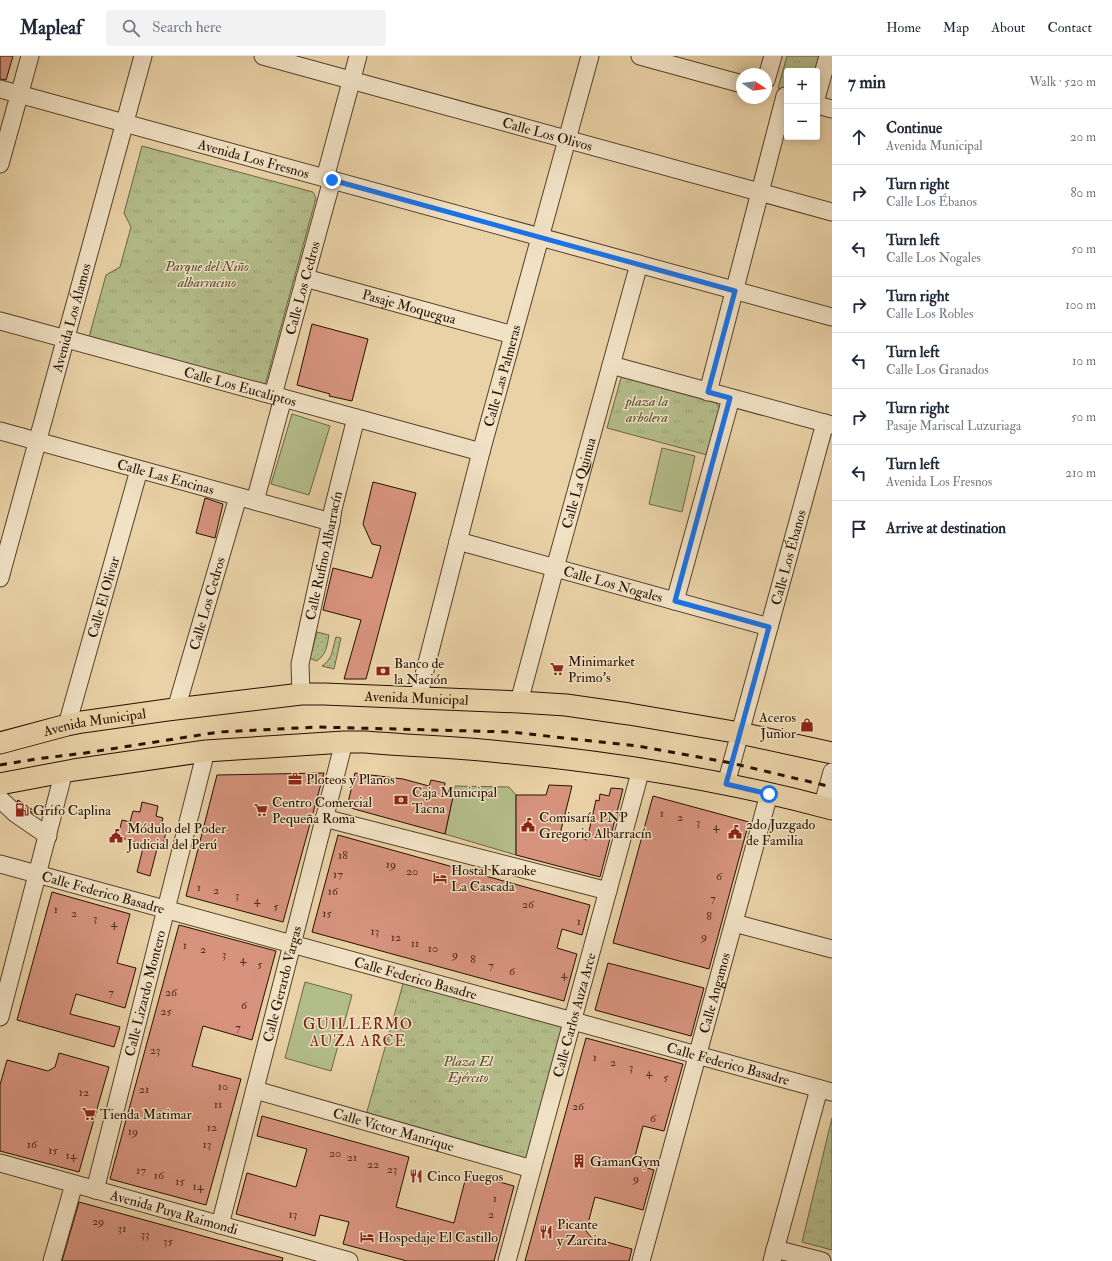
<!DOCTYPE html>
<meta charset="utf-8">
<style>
:root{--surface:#fff;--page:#f2f2f3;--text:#1f2937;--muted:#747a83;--line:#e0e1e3}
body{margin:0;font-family:"IM FELL Double Pica",serif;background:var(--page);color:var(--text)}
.controls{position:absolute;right:12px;top:12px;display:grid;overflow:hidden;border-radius:4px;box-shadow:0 2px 10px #0003}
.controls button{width:36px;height:36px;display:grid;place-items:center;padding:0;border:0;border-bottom:1px solid var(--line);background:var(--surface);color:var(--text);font:20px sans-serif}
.compass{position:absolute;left:736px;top:12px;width:36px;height:36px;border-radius:50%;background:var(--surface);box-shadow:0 2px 10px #0003;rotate:103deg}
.stop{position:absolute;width:12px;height:12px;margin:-9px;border:3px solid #1a73e8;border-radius:50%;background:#fff}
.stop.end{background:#1a73e8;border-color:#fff;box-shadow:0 1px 4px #0008}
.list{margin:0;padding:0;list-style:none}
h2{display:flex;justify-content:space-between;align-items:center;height:52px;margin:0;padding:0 16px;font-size:17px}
h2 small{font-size:13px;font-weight:400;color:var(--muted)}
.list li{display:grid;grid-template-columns:26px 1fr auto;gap:12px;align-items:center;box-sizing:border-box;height:56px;padding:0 16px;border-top:1px solid var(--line)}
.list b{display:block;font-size:15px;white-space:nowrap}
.list p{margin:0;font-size:13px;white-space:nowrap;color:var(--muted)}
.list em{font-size:13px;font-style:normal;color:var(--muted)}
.icon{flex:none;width:22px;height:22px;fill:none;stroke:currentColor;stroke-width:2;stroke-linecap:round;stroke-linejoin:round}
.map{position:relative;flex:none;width:832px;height:1205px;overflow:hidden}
header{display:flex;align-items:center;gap:24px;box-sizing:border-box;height:56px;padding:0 20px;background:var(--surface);border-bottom:1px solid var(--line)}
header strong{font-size:19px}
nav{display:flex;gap:22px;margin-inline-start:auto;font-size:14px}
.search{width:280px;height:36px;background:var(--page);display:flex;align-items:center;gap:10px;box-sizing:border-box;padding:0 14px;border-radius:4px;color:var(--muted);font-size:15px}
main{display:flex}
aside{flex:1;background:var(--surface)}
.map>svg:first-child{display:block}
.grass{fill:url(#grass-dots);stroke:#6c6644}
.park{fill:url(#park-tufts);stroke:#6c6644}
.pitch{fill:#b3bd89;stroke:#6c6644}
.building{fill:#d7937e;stroke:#251000}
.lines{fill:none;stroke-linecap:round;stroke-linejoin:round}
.minor-casing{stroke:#56402a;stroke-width:19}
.major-casing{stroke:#251000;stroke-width:23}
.minor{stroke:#f1e2c5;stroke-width:17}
.major{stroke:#e9d2a6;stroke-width:21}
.rail{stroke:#251000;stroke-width:3;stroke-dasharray:7 7;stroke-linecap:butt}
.route{stroke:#1a73e8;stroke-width:5}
.labels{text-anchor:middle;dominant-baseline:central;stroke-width:3;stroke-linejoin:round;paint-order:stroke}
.number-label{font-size:12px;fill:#523120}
.street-label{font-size:14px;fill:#251000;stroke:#f1e2c5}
.park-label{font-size:14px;font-style:italic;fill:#574d30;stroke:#f1e2c5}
.poi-label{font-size:14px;fill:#251000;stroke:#f1e2c5;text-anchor:start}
.neighbourhood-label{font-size:15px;letter-spacing:1px;fill:#7a1f14;stroke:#f1e2c5}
</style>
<header>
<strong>Mapleaf</strong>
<div class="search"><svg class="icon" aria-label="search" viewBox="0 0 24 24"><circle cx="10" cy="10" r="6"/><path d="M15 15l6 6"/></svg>Search here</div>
<nav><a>Home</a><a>Map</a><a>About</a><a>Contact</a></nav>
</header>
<main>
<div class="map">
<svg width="832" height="1205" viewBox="0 0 832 1205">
<defs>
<pattern id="grass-dots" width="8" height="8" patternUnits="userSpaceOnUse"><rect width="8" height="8" fill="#b3bd89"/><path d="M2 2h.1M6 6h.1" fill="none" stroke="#9aa174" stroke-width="1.8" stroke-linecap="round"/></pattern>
<pattern id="park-tufts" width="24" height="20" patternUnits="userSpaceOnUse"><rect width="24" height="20" fill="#b3bd89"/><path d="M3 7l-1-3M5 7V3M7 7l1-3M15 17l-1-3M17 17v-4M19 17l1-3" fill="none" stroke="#9aa174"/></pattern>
</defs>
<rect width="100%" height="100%" fill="#e9d2a6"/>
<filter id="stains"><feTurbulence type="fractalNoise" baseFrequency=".005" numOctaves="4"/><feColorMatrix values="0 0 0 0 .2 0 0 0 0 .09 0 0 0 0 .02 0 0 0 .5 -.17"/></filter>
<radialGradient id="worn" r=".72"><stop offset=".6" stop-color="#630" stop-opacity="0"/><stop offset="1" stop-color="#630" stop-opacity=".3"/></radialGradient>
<g class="grass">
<path d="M317 576 329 579C327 590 326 600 316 605L310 602Z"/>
<path d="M336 581 341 582 334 613 322 610 327 606 331 600Z"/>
</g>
<g class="park">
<path d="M787 0H828L817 15H787V35L778 32Z"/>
<path d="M142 90 313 136 316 142 265 329 89 281 106 219 120 211 131 171 124 157Z"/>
<path d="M623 315 712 341 722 356 711 400 607 372Z"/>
<path d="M405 921 565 966 526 1104 366 1059Z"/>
<path d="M832 1062V1194L802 1186Z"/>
</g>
<g class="pitch">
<path d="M292 358 330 370 309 439 271 428Z"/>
<path d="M662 392 695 400 682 456 649 448Z"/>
<path d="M455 730 509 731 516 739V799L445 778Z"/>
<path d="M305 926 352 939 331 1015 285 1002Z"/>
</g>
<g class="building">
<path d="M0 0H13L6 24 0 23Z"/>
<path d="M312 268 368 283 352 345 329 340 330 338 297 329Z"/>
<path d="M373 426 416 437 366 623H344L361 564 323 554 333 512 372 522 381 490 372 488 363 468Z"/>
<path d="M205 442 223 448 215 482 196 477Z"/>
<path d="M324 717 283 866 186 840 217 719Z"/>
<path d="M355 717 403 723 429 730 431 724 445 727 444 734 454 736 445 778 347 751Z"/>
<path d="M549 729 572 730 560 778 587 784 596 744 599 745 600 738 609 740 611 732 623 733 600 821 516 799V739H546Z"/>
<path d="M653 740 749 766 709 913 613 887Z"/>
<path d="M18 744 36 756 34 758 22 750 17 745Z"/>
<path d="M142 746 158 750 156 760 163 762 160 774 166 775 163 790 158 789 150 820 137 816 143 792 134 790 136 786 118 781 122 764 130 766 133 755 140 756Z"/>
<path d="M338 779 590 849 582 879 562 873 557 892 577 898 564 945 312 876Z"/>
<path d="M52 836 130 858 117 907 136 912 125 952 76 938 70 958 120 971 114 991 17 964Z"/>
<path d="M179 869 276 895 252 984 203 970 192 1010 241 1023 206 1149 110 1123Z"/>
<path d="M608 907 704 932 691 980 595 954Z"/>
<path d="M586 982 683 1008 664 1075 643 1070 633 1108 654 1114 643 1154 595 1141 586 1175 592 1182 632 1193 629 1205H525Z"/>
<path d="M59 997 109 1011 79 1116 0 1095V1029L7 1004 48 1015 55 1011Z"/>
<path d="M262 1060 409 1101 396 1151 454 1167 467 1117 514 1130 494 1205H407L343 1188 349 1166 320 1159 315 1180 236 1158 247 1117 296 1131 307 1093 257 1080Z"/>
<path d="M79 1146 283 1202 282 1205H62Z"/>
</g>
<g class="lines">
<g class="minor-casing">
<g id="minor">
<path id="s1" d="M263 0 832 156"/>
<path d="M640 0 742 28"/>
<path d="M766 24 773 0"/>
<path id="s2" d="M0 33 832 261"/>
<path d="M817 39 828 0"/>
<path d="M817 49 832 53"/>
<path d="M0 108 30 0"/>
<path d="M325 122 358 0"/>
<path id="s3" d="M305 222 513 279"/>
<path id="s4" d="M0 265 481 396"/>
<path d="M611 309 832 369"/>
<path d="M708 336 785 40"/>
<path id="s5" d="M273 339 332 124"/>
<path id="s6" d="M0 375 331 466"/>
<path d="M255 445 283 342"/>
<path id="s7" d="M458 485 769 571"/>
<path id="s8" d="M0 522 143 0"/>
<path d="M675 545 731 342"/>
<path id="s9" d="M301 638 300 608 331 466 333 453 356 362"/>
<path id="s10" d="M418 642 481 396 590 0"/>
<path id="s11" d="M519 646 555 512 639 208"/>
<path id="s12" d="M176 653 238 441"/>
<path id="s13" d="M67 669 139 414"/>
<path id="s14" d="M726 728 825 367"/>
<path d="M0 743 16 758 48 780"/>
<path d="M822 751 832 716"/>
<path d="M324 762 608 835"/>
<path id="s15" d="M0 808 832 1036"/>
<path d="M734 867 832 893"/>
<path d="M0 961 64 715"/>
<path id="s16" d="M255 1034 532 1113"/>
<path id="s17" d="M0 1107 349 1205"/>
<path id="s18" d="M95 1134 206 695"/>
<path id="s19" d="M220 1169 344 686"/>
<path d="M775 1193 822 1205"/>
<path d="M52 1205 74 1128"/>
<path id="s20" d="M507 1205 641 713"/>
<path id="s21" d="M641 1205 769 738"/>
<path d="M772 1205 819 1033"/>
</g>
</g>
<g class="major-casing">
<g id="major">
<path id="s22" d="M0 687 67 669 82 666 167 654 301 638H324L519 646 566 649 629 658 740 677 832 697"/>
<path d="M0 728 74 714 206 695 344 686H366C411 690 456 691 501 696 613 706 724 724 832 753"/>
</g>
</g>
<use href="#minor" class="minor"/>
<use href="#major" class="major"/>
<path class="rail" d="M0 709 36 703 85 697 219 676 318 671 510 676 638 690 731 707 832 731"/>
</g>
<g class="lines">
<path class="route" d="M332 124 735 235 708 336 730 342 675 545 769 571 726 728 769 738"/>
</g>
<defs>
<g id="supermarket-bare" transform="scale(1.08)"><path d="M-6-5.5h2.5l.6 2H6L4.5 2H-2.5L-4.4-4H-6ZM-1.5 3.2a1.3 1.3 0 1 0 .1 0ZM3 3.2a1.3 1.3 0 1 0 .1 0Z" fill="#8f2418" stroke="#f1e2c5" stroke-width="2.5" paint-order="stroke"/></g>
<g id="bank-bare" transform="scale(1.08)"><path d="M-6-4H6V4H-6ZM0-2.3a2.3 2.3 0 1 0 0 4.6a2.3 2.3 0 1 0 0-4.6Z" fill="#8f2418" stroke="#f1e2c5" stroke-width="2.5" paint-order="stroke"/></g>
<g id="shop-bare" transform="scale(1.08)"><path d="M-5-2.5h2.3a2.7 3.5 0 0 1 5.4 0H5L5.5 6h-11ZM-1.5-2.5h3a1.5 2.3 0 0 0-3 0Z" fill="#8f2418" stroke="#f1e2c5" stroke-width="2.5" paint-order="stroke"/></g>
<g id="office-bare" transform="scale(1.08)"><path d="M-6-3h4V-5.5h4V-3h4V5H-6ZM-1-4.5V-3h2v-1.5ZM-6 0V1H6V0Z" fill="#8f2418" stroke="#f1e2c5" stroke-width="2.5" paint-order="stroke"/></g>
<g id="fuel-bare" transform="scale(1.08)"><path d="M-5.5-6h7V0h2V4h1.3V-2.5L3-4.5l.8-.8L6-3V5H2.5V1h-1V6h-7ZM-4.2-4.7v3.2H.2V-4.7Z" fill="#8f2418" stroke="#f1e2c5" stroke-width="2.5" paint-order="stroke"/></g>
<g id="civic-bare" transform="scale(1.08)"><path d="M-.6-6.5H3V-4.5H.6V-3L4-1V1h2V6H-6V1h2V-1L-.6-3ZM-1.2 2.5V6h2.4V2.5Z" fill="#8f2418" stroke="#f1e2c5" stroke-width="2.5" paint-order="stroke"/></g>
<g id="hotel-bare" transform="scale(1.08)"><path d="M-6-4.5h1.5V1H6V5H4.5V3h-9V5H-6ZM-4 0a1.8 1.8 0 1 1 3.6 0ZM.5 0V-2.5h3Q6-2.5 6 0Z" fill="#8f2418" stroke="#f1e2c5" stroke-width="2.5" paint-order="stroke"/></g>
<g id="building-bare" transform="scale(1.08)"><path d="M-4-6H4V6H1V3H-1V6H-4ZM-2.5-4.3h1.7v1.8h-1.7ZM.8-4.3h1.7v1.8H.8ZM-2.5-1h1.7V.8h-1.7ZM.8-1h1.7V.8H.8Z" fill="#8f2418" stroke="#f1e2c5" stroke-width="2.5" paint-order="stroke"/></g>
<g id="restaurant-bare" transform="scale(1.08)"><path d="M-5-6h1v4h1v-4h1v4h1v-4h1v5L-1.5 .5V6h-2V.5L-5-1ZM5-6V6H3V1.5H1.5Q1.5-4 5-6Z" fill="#8f2418" stroke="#f1e2c5" stroke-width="2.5" paint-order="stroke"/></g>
</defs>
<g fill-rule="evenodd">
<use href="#supermarket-bare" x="557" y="613"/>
<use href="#bank-bare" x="383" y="615"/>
<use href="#shop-bare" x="807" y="669"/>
<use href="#office-bare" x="295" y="723"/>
<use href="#bank-bare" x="401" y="744"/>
<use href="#fuel-bare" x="22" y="754"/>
<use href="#supermarket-bare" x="261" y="754"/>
<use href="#civic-bare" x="528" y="769"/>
<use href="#civic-bare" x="735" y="776"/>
<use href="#civic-bare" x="116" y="780"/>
<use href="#hotel-bare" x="440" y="822"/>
<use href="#supermarket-bare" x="89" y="1058"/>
<use href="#building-bare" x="579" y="1105"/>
<use href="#restaurant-bare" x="416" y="1120"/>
<use href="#restaurant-bare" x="546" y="1176"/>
<use href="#hotel-bare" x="367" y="1181"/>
</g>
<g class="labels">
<g class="number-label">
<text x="662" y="757">1</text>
<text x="680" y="761">2</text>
<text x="698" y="766">3</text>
<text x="716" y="770">4</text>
<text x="343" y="799">18</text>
<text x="391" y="808">19</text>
<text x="412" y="815">20</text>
<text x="338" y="818">17</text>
<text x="719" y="820">6</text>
<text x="199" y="831">1</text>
<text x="216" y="834">2</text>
<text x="333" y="835">16</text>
<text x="237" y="839">3</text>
<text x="713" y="842">7</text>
<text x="257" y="844">4</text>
<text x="528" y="848">26</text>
<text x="276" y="850">5</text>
<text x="56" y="853">1</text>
<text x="74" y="857">2</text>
<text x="327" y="857">15</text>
<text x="709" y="860">8</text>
<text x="95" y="862">3</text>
<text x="579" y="865">1</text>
<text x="114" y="867">4</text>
<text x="375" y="875">13</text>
<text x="704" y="880">9</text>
<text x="396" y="881">12</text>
<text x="415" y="887">11</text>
<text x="185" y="889">1</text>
<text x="433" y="892">10</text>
<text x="203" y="893">2</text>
<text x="224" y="898">3</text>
<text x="455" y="898">9</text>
<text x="243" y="903">4</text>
<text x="473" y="903">8</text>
<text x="260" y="908">5</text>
<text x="491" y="909">7</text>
<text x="512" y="915">6</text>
<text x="564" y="918">4</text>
<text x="111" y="936">7</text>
<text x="171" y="936">26</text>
<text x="244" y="949">6</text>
<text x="166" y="955">25</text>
<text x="238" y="971">7</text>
<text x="155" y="994">23</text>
<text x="595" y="1001">1</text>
<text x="613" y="1006">2</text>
<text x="631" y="1011">3</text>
<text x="649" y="1016">4</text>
<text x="666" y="1021">5</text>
<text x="223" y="1030">10</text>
<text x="144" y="1033">21</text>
<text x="84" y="1036">12</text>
<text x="218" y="1048">11</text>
<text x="578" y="1050">26</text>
<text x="653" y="1062">6</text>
<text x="212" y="1071">12</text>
<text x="133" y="1075">19</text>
<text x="32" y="1088">16</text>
<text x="207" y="1088">13</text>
<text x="53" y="1094">15</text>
<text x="335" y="1097">20</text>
<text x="71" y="1099">14</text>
<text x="352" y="1101">21</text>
<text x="373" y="1108">22</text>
<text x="392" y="1113">23</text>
<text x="141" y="1114">17</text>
<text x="159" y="1119">16</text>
<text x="636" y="1122">9</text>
<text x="180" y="1125">15</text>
<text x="198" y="1130">14</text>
<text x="495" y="1142">1</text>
<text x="293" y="1158">13</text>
<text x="491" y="1158">2</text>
<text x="98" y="1165">29</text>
<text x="122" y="1172">31</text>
<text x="145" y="1178">33</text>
<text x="168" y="1185">35</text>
</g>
<g class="street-label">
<text stroke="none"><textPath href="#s1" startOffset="295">Calle Los Olivos</textPath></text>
<text stroke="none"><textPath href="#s2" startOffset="263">Avenida Los Fresnos</textPath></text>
<text stroke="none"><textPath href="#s5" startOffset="111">Calle Los Cedros</textPath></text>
<text stroke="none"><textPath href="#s3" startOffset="108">Pasaje Moquegua</textPath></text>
<text stroke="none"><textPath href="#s8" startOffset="270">Avenida Los Álamos</textPath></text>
<text stroke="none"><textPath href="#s10" startOffset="333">Calle Las Palmeras</textPath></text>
<text stroke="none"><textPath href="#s4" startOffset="249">Calle Los Eucaliptos</textPath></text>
<text stroke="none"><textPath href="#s6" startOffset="172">Calle Las Encinas</textPath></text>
<text stroke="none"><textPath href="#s11" startOffset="227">Calle La Quinua</textPath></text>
<text stroke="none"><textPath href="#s9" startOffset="141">Calle Rufino Albarracín</textPath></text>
<text stroke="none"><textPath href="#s14" startOffset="235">Calle Los Ébanos</textPath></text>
<text stroke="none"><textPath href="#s7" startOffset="161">Calle Los Nogales</textPath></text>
<text stroke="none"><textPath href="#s13" startOffset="133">Calle El Olivar</textPath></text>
<text stroke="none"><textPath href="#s12" startOffset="110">Calle Los Cedros</textPath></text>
<text stroke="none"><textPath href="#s22" startOffset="421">Avenida Municipal</textPath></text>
<text stroke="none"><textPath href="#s22" startOffset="97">Avenida Municipal</textPath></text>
<text stroke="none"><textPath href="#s15" startOffset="107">Calle Federico Basadre</textPath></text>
<text stroke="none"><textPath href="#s15" startOffset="431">Calle Federico Basadre</textPath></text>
<text stroke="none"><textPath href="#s19" startOffset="249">Calle Gerardo Vargas</textPath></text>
<text stroke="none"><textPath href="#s21" startOffset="278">Calle Angamos</textPath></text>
<text stroke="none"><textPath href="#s18" startOffset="203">Calle Lizardo Montero</textPath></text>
<text stroke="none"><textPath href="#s20" startOffset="255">Calle Carlos Auza Arce</textPath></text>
<text stroke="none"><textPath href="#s15" startOffset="755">Calle Federico Basadre</textPath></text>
<text stroke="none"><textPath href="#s16" startOffset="144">Calle Víctor Manrique</textPath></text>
<text stroke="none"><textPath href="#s17" startOffset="181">Avenida Puya Raimondi</textPath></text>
</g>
<g class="park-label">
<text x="207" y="210">Parque del Niño<tspan x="207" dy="16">albarracino</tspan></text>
<text x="647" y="345">plaza la<tspan x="647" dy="16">arbolera</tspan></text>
<text x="468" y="1005">Plaza El<tspan x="468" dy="16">Ejército</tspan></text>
</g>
<g class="poi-label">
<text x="568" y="605">Minimarket<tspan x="568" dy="16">Primo's</tspan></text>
<text x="394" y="607">Banco de<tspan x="394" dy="16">la Nación</tspan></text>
<text x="796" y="661" text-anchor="end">Aceros<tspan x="796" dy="16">Junior</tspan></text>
<text x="306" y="723">Ploteos y Planos</text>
<text x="412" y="736">Caja Municipal<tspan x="412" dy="16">Tacna</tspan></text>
<text x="272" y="746">Centro Comercial<tspan x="272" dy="16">Pequeña Roma</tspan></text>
<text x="33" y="754">Grifo Caplina</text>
<text x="539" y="761">Comisaría PNP<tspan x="539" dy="16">Gregorio Albarracín</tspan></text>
<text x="746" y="768">2do Juzgado<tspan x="746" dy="16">de Familia</tspan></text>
<text x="127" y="772">Módulo del Poder<tspan x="127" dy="16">Judicial del Perú</tspan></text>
<text x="451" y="814">Hostal Karaoke<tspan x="451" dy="16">La Cascada</tspan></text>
<text x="100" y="1058">Tienda Matimar</text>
<text x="590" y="1105">GamanGym</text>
<text x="427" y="1120">Cinco Fuegos</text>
<text x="557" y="1168">Picante<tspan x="557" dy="16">y Zarcita</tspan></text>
<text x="378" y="1181">Hospedaje El Castillo</text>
</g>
<g class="neighbourhood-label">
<text x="358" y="968">GUILLERMO<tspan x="358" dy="17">AUZA ARCE</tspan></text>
</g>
</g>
<rect width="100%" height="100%" filter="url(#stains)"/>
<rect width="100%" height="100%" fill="url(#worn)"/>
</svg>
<div class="controls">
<button>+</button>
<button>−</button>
</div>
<svg class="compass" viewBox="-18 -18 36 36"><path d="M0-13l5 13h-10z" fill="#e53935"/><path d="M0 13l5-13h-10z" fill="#747a83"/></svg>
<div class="stop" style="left:769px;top:738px"></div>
<div class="stop end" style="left:332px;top:124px"></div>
</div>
<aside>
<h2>7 min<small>Walk · 520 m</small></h2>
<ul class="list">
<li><svg class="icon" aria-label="ahead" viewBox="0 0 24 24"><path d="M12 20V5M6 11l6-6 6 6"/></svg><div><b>Continue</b><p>Avenida Municipal</p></div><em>20 m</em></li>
<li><svg class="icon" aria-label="right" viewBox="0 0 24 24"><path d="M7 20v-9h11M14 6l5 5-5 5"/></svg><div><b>Turn right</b><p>Calle Los Ébanos</p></div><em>80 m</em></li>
<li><svg class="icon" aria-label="left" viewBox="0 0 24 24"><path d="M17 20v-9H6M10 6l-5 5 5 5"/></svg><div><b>Turn left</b><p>Calle Los Nogales</p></div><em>50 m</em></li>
<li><svg class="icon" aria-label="right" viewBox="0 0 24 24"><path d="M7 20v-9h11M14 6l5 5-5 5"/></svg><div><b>Turn right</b><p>Calle Los Robles</p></div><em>100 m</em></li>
<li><svg class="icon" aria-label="left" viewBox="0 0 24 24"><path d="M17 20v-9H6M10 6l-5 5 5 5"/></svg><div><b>Turn left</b><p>Calle Los Granados</p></div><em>10 m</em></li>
<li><svg class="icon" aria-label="right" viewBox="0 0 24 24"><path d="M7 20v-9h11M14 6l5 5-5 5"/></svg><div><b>Turn right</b><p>Pasaje Mariscal Luzuriaga</p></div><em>50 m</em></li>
<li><svg class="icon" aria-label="left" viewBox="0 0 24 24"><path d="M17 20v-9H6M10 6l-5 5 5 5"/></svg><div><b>Turn left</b><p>Avenida Los Fresnos</p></div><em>210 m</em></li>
<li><svg class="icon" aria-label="arrive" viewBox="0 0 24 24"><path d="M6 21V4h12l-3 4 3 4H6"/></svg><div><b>Arrive at destination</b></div></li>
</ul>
</aside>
</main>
